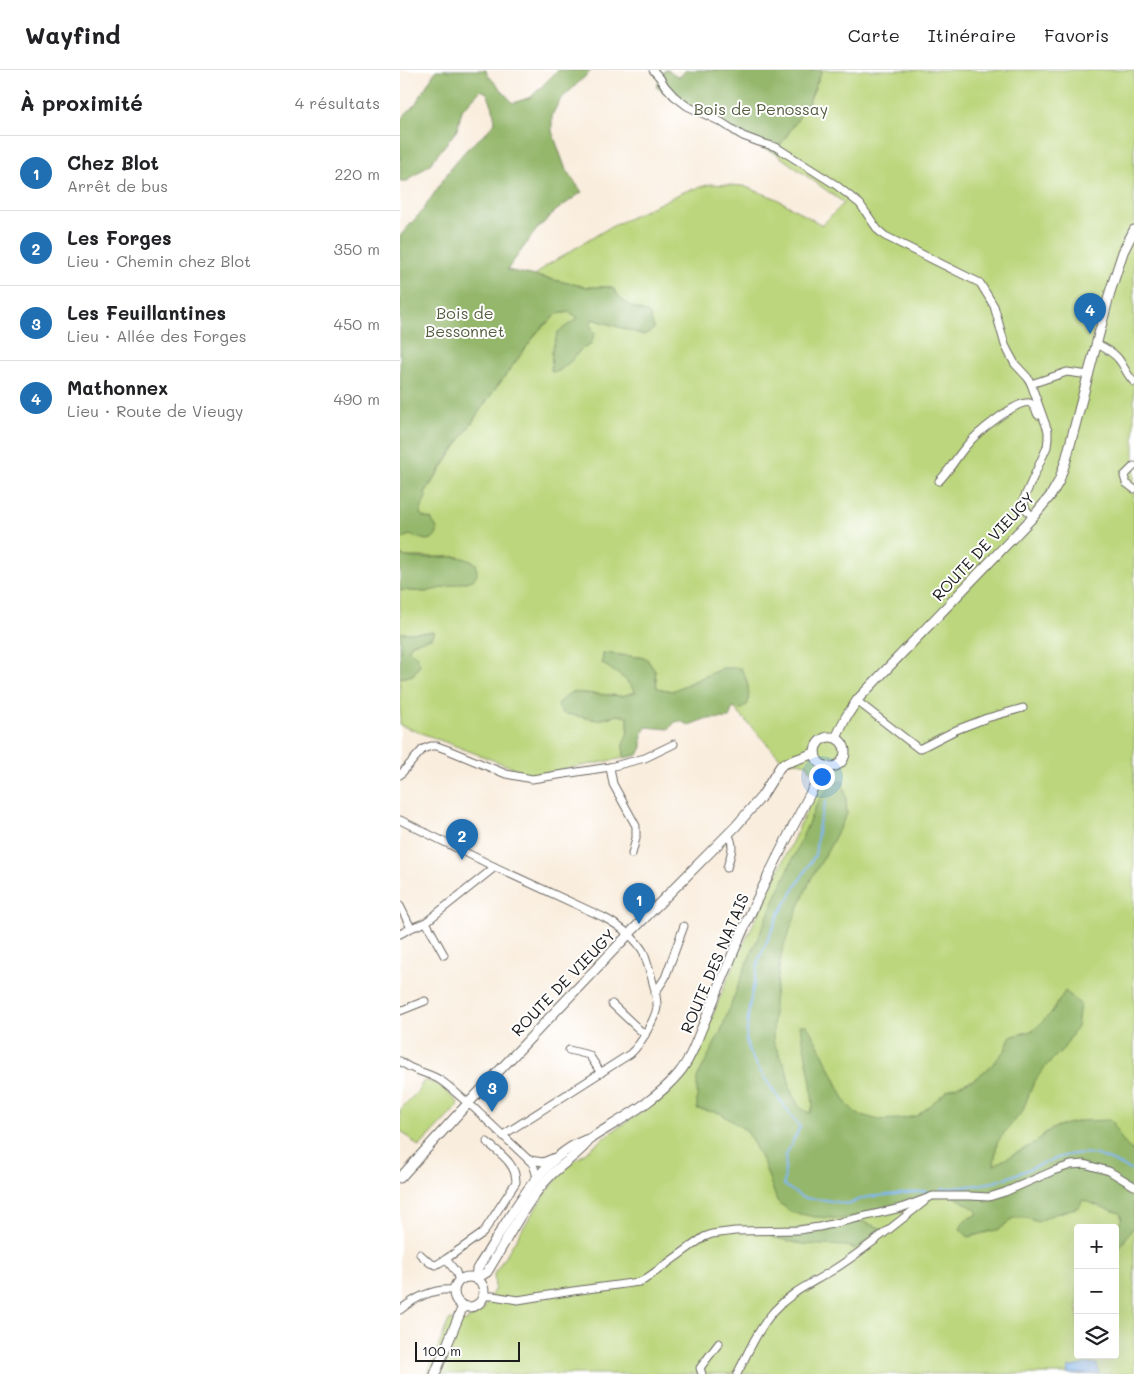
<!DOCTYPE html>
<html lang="fr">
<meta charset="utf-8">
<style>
:root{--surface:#fff;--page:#f2f2f2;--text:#202124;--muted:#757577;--line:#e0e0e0;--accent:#1f6fb2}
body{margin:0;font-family:Mali,sans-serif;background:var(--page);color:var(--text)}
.controls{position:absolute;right:15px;bottom:15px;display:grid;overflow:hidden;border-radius:5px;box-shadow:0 5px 20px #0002}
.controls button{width:45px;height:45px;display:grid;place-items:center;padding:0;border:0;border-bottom:1px solid var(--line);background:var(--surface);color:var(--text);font:25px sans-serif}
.scale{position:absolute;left:15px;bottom:12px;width:105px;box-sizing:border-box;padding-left:5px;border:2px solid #1c1c1c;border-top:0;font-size:14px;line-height:18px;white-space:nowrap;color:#1c1c1c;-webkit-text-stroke:4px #fff;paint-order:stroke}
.you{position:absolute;left:421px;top:706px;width:18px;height:18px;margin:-12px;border:4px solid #fff;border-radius:50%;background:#1a73e8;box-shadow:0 0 0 8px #1a73e833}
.badge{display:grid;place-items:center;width:32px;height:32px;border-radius:50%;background:var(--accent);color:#fff;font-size:16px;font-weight:700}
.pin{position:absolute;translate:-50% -41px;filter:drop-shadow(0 1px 2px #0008)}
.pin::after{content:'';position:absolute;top:26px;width:18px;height:15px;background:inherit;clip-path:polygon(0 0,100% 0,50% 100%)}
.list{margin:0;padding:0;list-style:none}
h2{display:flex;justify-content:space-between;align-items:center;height:65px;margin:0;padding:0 20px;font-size:21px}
h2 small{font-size:16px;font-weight:400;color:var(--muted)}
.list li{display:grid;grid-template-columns:32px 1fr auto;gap:15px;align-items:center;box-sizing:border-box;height:75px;padding:0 20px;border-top:1px solid var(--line)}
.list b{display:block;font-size:19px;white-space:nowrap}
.list p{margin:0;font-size:16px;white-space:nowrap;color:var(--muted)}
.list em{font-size:16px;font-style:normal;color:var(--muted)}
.icon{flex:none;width:28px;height:28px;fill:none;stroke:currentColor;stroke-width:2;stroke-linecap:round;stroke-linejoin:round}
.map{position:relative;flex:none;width:734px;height:1304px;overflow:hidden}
header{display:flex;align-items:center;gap:30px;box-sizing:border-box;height:70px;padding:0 25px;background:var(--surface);border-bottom:1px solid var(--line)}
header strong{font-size:24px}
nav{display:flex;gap:28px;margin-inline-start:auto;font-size:18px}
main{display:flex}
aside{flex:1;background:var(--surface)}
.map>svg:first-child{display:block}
.green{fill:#bbd67c;stroke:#6c794c;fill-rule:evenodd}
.forest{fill:#94b76c;stroke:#586a44}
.water{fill:#81b6ef;stroke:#4e6986}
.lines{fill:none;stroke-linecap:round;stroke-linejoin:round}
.stream{stroke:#81b6ef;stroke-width:2}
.minor-casing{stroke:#696560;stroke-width:9}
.tertiary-casing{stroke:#696560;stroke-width:11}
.minor{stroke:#fff;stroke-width:7}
.tertiary{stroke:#fff;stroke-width:9}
.labels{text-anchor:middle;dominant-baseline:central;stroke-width:4;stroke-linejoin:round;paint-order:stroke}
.park-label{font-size:16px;fill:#545d3e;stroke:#fff}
.street-label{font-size:16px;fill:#1c1c1c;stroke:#fff}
</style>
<header>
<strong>Wayfind</strong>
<nav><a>Carte</a><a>Itinéraire</a><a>Favoris</a></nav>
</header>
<main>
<aside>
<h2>À proximité<small>4 résultats</small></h2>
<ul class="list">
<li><span class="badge">1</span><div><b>Chez Blot</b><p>Arrêt de bus</p></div><em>220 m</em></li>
<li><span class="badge">2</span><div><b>Les Forges</b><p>Lieu · Chemin chez Blot</p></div><em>350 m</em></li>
<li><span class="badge">3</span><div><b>Les Feuillantines</b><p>Lieu · Allée des Forges</p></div><em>450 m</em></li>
<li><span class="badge">4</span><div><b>Mathonnex</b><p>Lieu · Route de Vieugy</p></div><em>490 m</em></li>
</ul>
</aside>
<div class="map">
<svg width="734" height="1304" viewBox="0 0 734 1304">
<rect width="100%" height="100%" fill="#fff"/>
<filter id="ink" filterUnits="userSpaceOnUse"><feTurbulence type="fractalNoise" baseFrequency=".02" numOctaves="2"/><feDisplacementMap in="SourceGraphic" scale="10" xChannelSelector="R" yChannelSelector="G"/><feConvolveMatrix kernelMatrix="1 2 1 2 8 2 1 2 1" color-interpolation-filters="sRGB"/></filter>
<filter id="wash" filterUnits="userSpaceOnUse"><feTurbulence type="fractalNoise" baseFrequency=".0096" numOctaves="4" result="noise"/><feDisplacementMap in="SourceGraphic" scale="20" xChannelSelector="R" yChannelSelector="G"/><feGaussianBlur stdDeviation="1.12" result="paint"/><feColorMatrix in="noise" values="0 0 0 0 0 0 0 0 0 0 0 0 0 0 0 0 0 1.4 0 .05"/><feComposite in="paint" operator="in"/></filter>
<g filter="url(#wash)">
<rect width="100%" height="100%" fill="#f9eddd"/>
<g class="green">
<path d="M422 0H734V1304H27L49 1250 66 1251 84 1239 95 1218 94 1204 144 1125 168 1096 209 1064 267 1024 288 1003 300 977 329 905 419 715 407 694 381 689 333 637 323 598 272 621 257 618 255 601 246 588 203 583 202 593 225 609 236 622 222 626 171 622 163 643 197 650 218 645 228 647V662L223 675 224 688 139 704 127 703 0 655V608L13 605 17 586 8 580 13 573 31 568 34 562 0 563V520L26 522 59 487H4L0 485V470L9 465 23 447 20 443 25 423 85 333 139 260 157 244 170 242 178 248 172 290 180 280 190 275V254L193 249 244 265 249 243C228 236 225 235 212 217H187L135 206 146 196 207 159 283 122 311 114 343 116 375 128 422 155 444 133 375 83 408 34ZM678 1158H715V1285H678Z"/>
<path d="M24 1010 39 1015 58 1032 57 1037 19 1077 0 1060V1040L18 1021Z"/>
</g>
<g class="forest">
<path d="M36 0H86L87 4 113 33 131 27 158 0H192L160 30 152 45V61L166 100 182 122 157 140 137 159 107 200 187 217H212C225 235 228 236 249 243L254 259 244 265 193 249 190 254 195 264 190 275 180 280 172 290 159 301 151 302 152 280 158 262 178 248 170 242 157 244 139 260 85 333 25 422 26 427 20 443 23 447 31 449 37 458V464L32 469 26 470 9 465 0 470V166L23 140 53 95 68 78 85 64 95 52 93 38 87 23 81 20 62 40 57 60 30 94 7 111H0V50L16 33Z"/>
<path d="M265 0H268L279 7 286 0H422L408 34 375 83 335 68 256 17Z"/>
<path d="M0 485C14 491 41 486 57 487 63 487 70 491 76 493L77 504 73 510 26 522 0 520Z"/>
<path d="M34 562 31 568 13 573 8 580 17 586 20 595 13 605 0 608V563Z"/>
<path d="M203 583 246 588 255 601 257 618 272 621 323 598H341C348 611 350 619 348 634L340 640 333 637 329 648 305 649 289 655 280 651 275 652 269 659 246 657 242 665V677L238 685 224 688 223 675 228 662V647L218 645 198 650 162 643 157 635 171 622 222 626 236 622 225 609 202 593Z"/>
<path d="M443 710 446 727 447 744 427 782 411 809 397 841 382 881 374 932 373 971 386 998 392 1024 400 1038 410 1043 413 1036 411 1013 400 955H407L423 984 446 1033 457 1044 479 1050 499 1049 517 1046 548 1020 573 1010 591 996 605 980 610 967 634 960 651 943 665 921 680 934 677 957 663 979 645 997 634 1012 622 1042 604 1063 597 1073 594 1095 635 1073 645 1063 658 1056 681 1051 712 1050C717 1061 723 1076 734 1081V1156L715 1185V1162L722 1149 720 1143 707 1139 683 1130 679 1137 652 1145 638 1152 626 1148H613L600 1159 568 1167 560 1159 565 1150 578 1144 575 1139 548 1123 526 1125 506 1134 442 1149 415 1147 391 1142 377 1131 364 1094 347 1061 320 1043 297 1039V1008L320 963 346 895 415 738C422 725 428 715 443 710Z"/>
<path d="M461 1151 483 1159 456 1179 446 1176 401 1174 371 1167 408 1156Z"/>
</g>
<path class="water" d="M691 1293 697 1294 699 1304H667L668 1298Z"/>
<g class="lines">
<g class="stream">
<path d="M426 731 419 753 415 785 379 844 359 889 349 938 346 970 349 982 360 1001 379 1029 400 1057 386 1085 384 1115 403 1128 426 1130 447 1134 467 1127 526 1121"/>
<path d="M541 1119C560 1117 579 1116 597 1111 626 1103 663 1079 692 1084 707 1087 721 1095 734 1102"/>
</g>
</g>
</g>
<g filter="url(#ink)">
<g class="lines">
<g class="minor-casing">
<g id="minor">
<path d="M253 0 260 8 265 16 274 26 287 36 321 52 343 66 359 72 376 77 436 115 460 134 478 160 485 166 580 213 594 236 605 275 609 283 615 294 628 308 631 314 648 361V369L647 377 624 428C623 437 627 441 633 447"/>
<path d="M697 274C705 278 715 283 720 291 725 298 727 305 734 312"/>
<path d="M631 314 667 302 689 305"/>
<path d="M734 396 724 406 726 413 734 419"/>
<path d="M539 411C550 400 557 386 567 375 575 365 617 329 630 333 634 335 636 341 638 345"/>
<path d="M457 631 519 679 556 660 587 648 623 638"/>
<path d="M210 697 213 714 236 756V768L232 784"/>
<path d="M0 705 23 679 31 676H37L48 680 106 704 132 709 210 697 245 688 274 674"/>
<path d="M0 750 95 797 203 847C218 855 236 868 244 883 248 897 258 923 257 937 256 945 252 952 248 959 243 969 238 977 230 984L103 1065"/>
<path d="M327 798C330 785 336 777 328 764"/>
<path d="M0 836 11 858"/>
<path d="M26 852 44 885"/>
<path d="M0 864 11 858 26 852 95 797"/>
<path d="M255 923 265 908 284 856"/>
<path d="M212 934 245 965"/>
<path d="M0 941 25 931"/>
<path d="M169 980 189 985 201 1003"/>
<path d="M0 991C11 1001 27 1002 40 1010 52 1018 62 1029 74 1038L133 1094 137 1107"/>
<path d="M130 1090 143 1092 155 1087"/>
<path d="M20 1184 30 1193 36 1195 46 1189"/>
<path d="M59 1211 56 1202 46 1189 83 1163 116 1112C116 1093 100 1084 87 1072"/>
<path d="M83 1226H93L118 1230 173 1221 239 1212 244 1210 304 1167 312 1164 335 1161 399 1160 419 1157 501 1138 533 1126H570L589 1127 605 1122 653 1101 671 1095 684 1094 709 1101 734 1116"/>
<path d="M0 1240C16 1227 33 1218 54 1220"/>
<path d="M302 1304 300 1298 319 1273"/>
<path d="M337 1304C348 1283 358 1259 374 1241 392 1221 411 1214 433 1200 465 1180 494 1155 524 1132"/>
</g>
</g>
<g class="tertiary-casing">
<g id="tertiary">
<circle cx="430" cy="682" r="15"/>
<path d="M436 668 446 647 458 629 633 447 651 425 659 411 666 390 710 222 723 182 734 160"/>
<path d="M0 1108 59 1043 228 865 336 756 362 726 380 697 383 694 415 683"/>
<circle cx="69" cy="1222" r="15"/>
<path d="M76 1209 77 1199C106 1156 138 1084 191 1068 221 1049 256 1031 279 1003 289 991 295 975 301 960 312 934 323 908 333 883 360 819 392 757 425 696"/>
<path d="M76 1209 87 1202C107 1170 125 1132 151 1105 164 1092 181 1083 191 1068"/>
<path d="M35 1304 63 1236"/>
</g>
</g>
<use href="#minor" class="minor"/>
<use href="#tertiary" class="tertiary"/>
</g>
</g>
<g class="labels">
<g class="park-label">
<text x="361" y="38">Bois de Penossay</text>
<text x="65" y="242">Bois de<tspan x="65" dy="18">Bessonnet</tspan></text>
</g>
<g class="street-label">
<text transform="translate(583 476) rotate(-47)">ROUTE DE VIEUGY</text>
<text transform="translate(314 893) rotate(-67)">ROUTE DES NATAIS</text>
<text transform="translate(163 912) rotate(-46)">ROUTE DE VIEUGY</text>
</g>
</g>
</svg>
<div class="controls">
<button>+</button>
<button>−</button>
<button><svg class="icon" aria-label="layers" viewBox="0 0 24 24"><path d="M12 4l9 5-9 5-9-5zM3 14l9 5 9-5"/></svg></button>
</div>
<div class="scale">100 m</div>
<div class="you"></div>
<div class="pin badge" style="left:239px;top:854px">1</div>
<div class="pin badge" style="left:62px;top:790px">2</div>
<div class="pin badge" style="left:92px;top:1042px">3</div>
<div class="pin badge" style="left:690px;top:264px">4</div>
</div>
</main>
